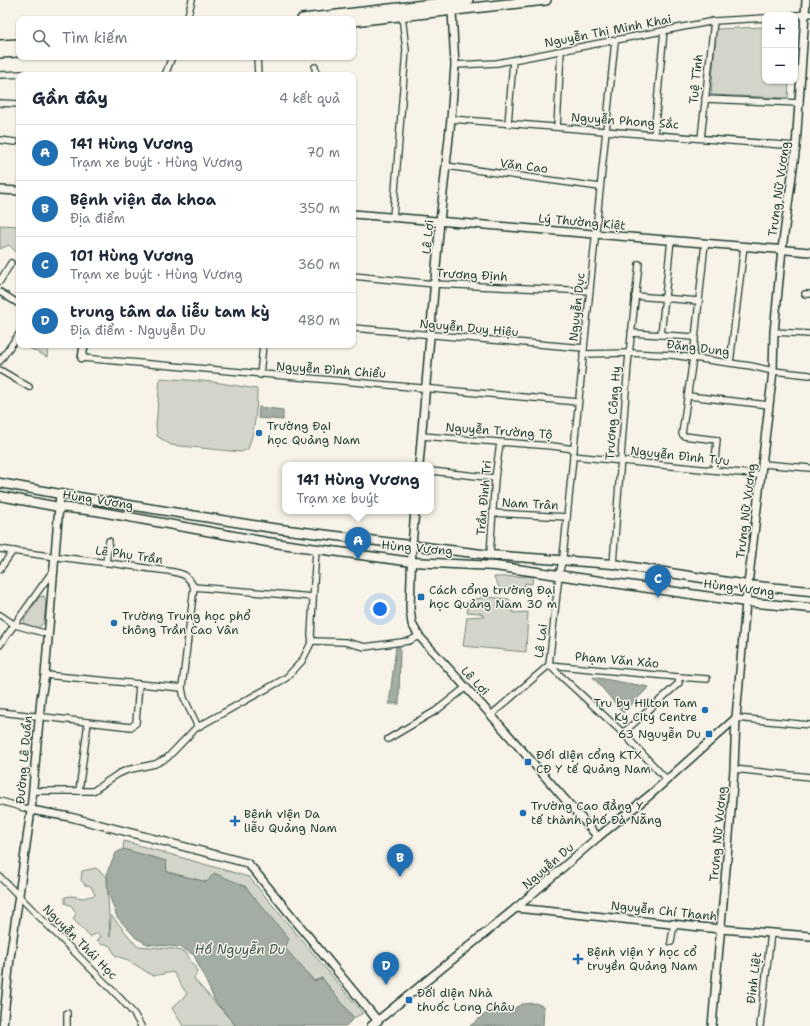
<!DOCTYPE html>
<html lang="vi">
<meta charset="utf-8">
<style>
:root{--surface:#fff;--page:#f6f6f7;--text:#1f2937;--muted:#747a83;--line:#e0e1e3;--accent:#1f6fb2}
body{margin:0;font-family:"Shantell Sans",sans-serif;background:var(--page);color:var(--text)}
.controls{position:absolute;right:12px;top:12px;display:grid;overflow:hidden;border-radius:8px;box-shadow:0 1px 3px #0004}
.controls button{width:36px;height:36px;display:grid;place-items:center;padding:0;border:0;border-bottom:1px solid var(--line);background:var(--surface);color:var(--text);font:20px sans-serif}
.you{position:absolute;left:380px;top:609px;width:14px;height:14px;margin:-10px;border:3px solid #fff;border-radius:50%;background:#1a73e8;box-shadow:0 0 0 6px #1a73e833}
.badge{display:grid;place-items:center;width:26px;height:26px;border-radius:50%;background:var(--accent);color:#fff;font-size:13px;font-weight:700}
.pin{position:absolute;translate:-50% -33px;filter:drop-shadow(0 1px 2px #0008)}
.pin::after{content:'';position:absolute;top:21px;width:14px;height:12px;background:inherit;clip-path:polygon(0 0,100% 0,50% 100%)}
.popup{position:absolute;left:282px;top:462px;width:152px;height:52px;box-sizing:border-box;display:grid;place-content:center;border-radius:8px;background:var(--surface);filter:drop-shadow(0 1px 3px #0005);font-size:13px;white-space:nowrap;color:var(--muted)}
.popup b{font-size:15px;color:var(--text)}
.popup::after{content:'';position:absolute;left:50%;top:100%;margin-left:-8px;border:8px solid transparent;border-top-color:var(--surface)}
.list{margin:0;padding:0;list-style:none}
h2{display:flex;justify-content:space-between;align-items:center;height:52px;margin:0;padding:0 16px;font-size:17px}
h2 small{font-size:13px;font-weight:400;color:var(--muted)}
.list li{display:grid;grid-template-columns:26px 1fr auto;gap:12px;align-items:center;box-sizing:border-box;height:56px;padding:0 16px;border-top:1px solid var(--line)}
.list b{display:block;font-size:15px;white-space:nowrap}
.list p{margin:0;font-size:13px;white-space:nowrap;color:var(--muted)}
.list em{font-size:13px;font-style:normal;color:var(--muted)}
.icon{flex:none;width:22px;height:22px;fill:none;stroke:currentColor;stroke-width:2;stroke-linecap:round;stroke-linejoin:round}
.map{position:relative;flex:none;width:810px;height:1026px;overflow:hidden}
.search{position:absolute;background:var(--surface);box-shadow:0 1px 3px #0004;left:16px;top:16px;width:340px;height:44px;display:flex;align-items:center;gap:10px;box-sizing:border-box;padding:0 14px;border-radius:8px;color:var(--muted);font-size:15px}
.panel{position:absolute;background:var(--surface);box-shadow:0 1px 3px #0004;left:16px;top:72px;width:340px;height:276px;border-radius:8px}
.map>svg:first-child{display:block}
.green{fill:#d3d5ca;stroke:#79897f}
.water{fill:#a4ada3;stroke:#6f8077}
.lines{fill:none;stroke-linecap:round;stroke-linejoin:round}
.minor-casing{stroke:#1f3d34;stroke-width:8}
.tertiary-casing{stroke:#1f3d34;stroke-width:10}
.secondary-casing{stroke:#1f3d34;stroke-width:11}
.trunk-casing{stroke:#1f3d34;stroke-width:12}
.minor{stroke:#f7f3e8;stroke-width:5.5}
.tertiary{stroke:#f7f3e8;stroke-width:7}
.secondary{stroke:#f7f3e8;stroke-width:8}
.trunk{stroke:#f7f3e8;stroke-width:9}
.poi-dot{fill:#1f6fb2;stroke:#f7f3e8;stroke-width:1.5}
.labels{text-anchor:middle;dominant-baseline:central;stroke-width:3;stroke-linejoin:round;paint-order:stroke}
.street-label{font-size:12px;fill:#1f3d34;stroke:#f7f3e8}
.poi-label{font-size:12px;fill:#1f3d34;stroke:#f7f3e8;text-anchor:start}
.water-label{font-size:13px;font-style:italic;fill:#405950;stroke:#f7f3e8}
</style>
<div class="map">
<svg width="810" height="1026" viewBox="0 0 810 1026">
<rect width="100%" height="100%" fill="#f7f3e8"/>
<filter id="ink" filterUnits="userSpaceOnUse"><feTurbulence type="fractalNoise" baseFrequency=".025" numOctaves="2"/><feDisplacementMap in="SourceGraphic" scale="8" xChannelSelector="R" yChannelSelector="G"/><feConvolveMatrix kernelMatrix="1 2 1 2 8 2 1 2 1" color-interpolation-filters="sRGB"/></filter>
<g filter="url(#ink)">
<g class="green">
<path d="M765 27V81H789L788 98 711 95 716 29Z"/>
<path d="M0 225 19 226V255L9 245 0 249Z"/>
<path d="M29 345H48L47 357 29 348Z"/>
<path d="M160 378 214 382 257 389C257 410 255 429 248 449L241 452 171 445 157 436 156 425Z"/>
<path d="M533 576 532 584 525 583 522 593 501 591 494 577Z"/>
<path d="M44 596 46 601 44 623 38 628 26 626 24 620 39 597Z"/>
<path d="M487 597 509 599 512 603 513 613 528 612 526 652 463 646 467 617 484 616 480 613 467 612 470 600Z"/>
<path d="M124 841 249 877 363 1013 354 1018 322 978 314 981 285 948 207 882 167 872 166 861 123 849Z"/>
<path d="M96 868 107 877 110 937 111 915 137 946 175 949 186 953 197 971 194 979 236 1026H183L172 1008 187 994 173 972 153 976 128 960 116 956 110 946 104 943 102 945 97 940 101 937 97 933 90 937 73 919 76 914 72 906 65 903V897L72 896 83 898 95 895 91 886 85 885 81 880 82 871Z"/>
</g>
<g class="water">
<path d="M259 407 283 410V420L258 418Z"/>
<path d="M396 647H400L399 704H389Z"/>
<path d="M593 677 649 687 623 713Z"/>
<path d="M123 849 166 861 167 872 207 882 214 873 245 886 289 939 285 948 314 981 322 978 354 1018 346 1026H236L215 1001 194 955 180 947 147 944 136 938 117 917 108 892 107 872 116 853Z"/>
<path d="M536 1003 544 1007 543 1026H470L493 1008 498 1009 504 1014 522 1004Z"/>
</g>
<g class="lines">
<g class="minor-casing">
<g id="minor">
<path d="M795 15 810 14"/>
<path d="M187 19 192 0"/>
<path d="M615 41 563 557 559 575 549 665 623 733 667 780"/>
<path d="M257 57 258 75"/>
<path d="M455 65 497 63 714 21 765 18"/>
<path d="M315 67 316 75"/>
<path d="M0 75 23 74"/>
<path d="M165 75 172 57"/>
<path d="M705 99 800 103"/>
<path d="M0 103 19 104"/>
<path d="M451 119 796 146"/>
<path d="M508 124 513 61"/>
<path d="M557 127 561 51"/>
<path d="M654 135 664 31"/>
<path d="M701 138 714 21"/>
<path d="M0 140 15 142"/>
<path d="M446 166 600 187"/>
<path d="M393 217 406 50 402 16"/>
<path d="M705 243 693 358 682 434 684 436 717 440 714 470"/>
<path d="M353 276 434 284 590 291"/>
<path d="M0 281 11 263"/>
<path d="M0 292 19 304"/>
<path d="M805 294H810"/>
<path d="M635 296 699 301"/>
<path d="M353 328 584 348"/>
<path d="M774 332 810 334"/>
<path d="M631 333 694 337"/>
<path d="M661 335 671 240"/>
<path d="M583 354 629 353 672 355 751 366 773 371 810 375"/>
<path d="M82 358C248 374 413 387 578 402"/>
<path d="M0 361 19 334"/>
<path d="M730 363 744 246"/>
<path d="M0 370 29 387"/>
<path d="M260 375 263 345"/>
<path d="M688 396 769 405"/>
<path d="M422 436 552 446 574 449"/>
<path d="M573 456 761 475"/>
<path d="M763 464 810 468"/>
<path d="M431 471 495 478"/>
<path d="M493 513 567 517"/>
<path d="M0 549 13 551"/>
<path d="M490 555 495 478 500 443"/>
<path d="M106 562 109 541"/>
<path d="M613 564 628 364 639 264"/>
<path d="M0 569 13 551C57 558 101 561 145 568 157 570 173 570 184 575 189 578 191 582 194 587"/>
<path d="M194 587 182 688 184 698 198 727"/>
<path d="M194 587 313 597"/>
<path d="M0 615 15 625 48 634"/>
<path d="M312 641 345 642 365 647 409 641 419 636"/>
<path d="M312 641 311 635 316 549"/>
<path d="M0 645 54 569"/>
<path d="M45 675 182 688"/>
<path d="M678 677 707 679"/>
<path d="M0 712 131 727 136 723 139 684"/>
<path d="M491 715 549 665 678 677 679 683 623 733"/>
<path d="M736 718 810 725"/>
<path d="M388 739 437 710 465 688"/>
<path d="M734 769 810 777"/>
<path d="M33 791H93L118 774 127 770 155 764 167 758 196 728 286 678 302 661 312 641"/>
<path d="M79 791 88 722"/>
<path d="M0 801 31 810"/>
<path d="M0 877 121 999 134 1014 141 1026"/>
<path d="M671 942 674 923"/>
<path d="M67 1013V1026"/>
<path d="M760 1026 771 933"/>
</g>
</g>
<g class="tertiary-casing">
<g id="tertiary">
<path d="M0 190 19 191"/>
<path d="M353 214 810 252"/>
<path d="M82 358 84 345"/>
<path d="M419 465 440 221 451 119 455 65 452 11"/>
<path d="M415 511 412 545 410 609 412 624 419 636 491 715 598 837"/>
<path d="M31 810 70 817 247 863 253 869 378 1021"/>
<path d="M516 908 720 929 810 936"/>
<path d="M3 1026 10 958 31 810 41 698 45 675 60 494"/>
<path d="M371 1026 516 908 598 837 650 795 736 718"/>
<path d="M712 1026 730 824 734 769 736 718 746 602 773 371 774 332 782 249 796 146 806 0"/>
</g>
</g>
<g class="secondary-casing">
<g id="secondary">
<path d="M0 483 60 494 272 528 490 555 613 564 747 585 810 591"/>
<path d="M0 496 59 507 96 511 267 542 412 562 495 566 746 602 810 608"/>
</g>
</g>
<g class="trunk-casing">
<g id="trunk">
<path d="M302 19 468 0"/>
<path d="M353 21 546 0"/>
<path d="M0 45 19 44"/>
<path d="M0 53 19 52"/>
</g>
</g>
<use href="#minor" class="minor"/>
<use href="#tertiary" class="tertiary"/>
<use href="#secondary" class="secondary"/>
<use href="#trunk" class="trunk"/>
</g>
</g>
<g class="poi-dot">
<circle cx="259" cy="433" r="4"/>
<rect x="417" y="593" width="8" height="8" rx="2"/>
<circle cx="114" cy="623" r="4"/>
<circle cx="705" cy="710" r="4"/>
<rect x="705" y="730" width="8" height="8" rx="2"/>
<rect x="524" y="758" width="8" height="8" rx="2"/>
<circle cx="523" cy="813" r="4"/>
<path d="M233 815h4v4h4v4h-4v4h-4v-4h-4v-4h4z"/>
<path d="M576 953h4v4h4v4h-4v4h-4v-4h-4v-4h4z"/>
<rect x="405" y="996" width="8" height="8" rx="2"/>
</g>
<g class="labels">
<g class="street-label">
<text transform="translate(608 31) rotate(-11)">Nguyễn Thị Minh Khai</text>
<text transform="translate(696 79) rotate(-84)">Tuệ Tĩnh</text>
<text transform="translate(625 121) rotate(4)">Nguyễn Phong Sắc</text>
<text transform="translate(524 166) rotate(7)">Văn Cao</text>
<text transform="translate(779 189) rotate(-82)">Trưng Nữ Vương</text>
<text transform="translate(582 222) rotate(5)">Lý Thường Kiệt</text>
<text transform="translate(428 237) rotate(-85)">Lê Lợi</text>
<text transform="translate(472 275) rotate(3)">Trương Định</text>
<text transform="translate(577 307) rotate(-84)">Nguyễn Dục</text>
<text transform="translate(469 328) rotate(5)">Nguyễn Duy Hiệu</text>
<text transform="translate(698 348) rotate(7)">Đặng Dung</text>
<text transform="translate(331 370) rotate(4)">Nguyễn Đình Chiểu</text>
<text transform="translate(613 413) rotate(-86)">Trương Công Hy</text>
<text transform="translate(499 431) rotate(4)">Nguyễn Trường Tộ</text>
<text transform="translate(680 456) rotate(6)">Nguyễn Đình Tựu</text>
<text transform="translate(484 498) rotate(-85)">Trần Đình Tri</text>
<text transform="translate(98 500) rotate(9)">Hùng Vương</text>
<text transform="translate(530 504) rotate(3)">Nam Trân</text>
<text transform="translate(746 511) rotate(-83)">Trưng Nữ Vương</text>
<text transform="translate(417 548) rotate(5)">Hùng Vương</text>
<text transform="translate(129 555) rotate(8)">Lê Phụ Trần</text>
<text transform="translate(739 588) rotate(7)">Hùng Vương</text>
<text transform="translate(541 641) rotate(-83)">Lê Lai</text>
<text transform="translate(617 660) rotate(5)">Phạm Văn Xảo</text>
<text transform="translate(475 681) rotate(47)">Lê Lợi</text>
<text transform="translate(24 760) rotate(-85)">Đường Lê Duẩn</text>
<text transform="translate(718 834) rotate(-85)">Trưng Nữ Vương</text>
<text transform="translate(548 866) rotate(-41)">Nguyễn Du</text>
<text transform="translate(664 911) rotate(6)">Nguyễn Chí Thanh</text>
<text transform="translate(80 942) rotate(45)">Nguyễn Thái Học</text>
<text transform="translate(754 978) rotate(-83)">Đinh Liệt</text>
</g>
<g class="poi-label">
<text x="267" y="426">Trường Đại<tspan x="267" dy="14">học Quảng Nam</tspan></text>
<text x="429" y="590">Cách cổng trường Đại<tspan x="429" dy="14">học Quảng Nam 30 m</tspan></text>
<text x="122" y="616">Trường Trung học phổ<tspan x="122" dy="14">thông Trần Cao Vân</tspan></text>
<text x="697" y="703" text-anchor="end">Tru by Hilton Tam<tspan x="697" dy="14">Ky City Centre</tspan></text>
<text x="701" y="734" text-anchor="end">63 Nguyễn Du</text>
<text x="536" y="755">Đối diện cổng KTX<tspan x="536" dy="14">CĐ Y tế Quảng Nam</tspan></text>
<text x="531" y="806">Trường Cao đẳng Y<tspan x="531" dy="14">tế thành phố Đà Nẵng</tspan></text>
<text x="244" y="814">Bệnh viện Da<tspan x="244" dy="14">liễu Quảng Nam</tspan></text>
<text x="587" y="952">Bệnh viện Y học cổ<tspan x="587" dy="14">truyền Quảng Nam</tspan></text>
<text x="417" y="993">Đối diện Nhà<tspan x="417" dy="14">thuốc Long Châu</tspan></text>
</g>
<g class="water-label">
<text x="240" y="949">Hồ Nguyễn Du</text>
</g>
</g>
</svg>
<div class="controls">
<button>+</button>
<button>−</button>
</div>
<div class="you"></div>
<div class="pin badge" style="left:358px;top:560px">A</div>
<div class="popup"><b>141 Hùng Vương</b>Trạm xe buýt</div>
<div class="pin badge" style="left:400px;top:877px">B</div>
<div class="pin badge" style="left:658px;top:598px">C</div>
<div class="pin badge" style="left:386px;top:985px">D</div>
<div class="search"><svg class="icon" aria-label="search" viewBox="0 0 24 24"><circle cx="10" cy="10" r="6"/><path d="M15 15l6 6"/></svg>Tìm kiếm</div>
<section class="panel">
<h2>Gần đây<small>4 kết quả</small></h2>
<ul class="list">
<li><span class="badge">A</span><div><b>141 Hùng Vương</b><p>Trạm xe buýt · Hùng Vương</p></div><em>70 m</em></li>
<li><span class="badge">B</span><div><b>Bệnh viện đa khoa</b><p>Địa điểm</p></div><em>350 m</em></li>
<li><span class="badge">C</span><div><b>101 Hùng Vương</b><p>Trạm xe buýt · Hùng Vương</p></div><em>360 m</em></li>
<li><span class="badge">D</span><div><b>trung tâm da liễu tam kỳ</b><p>Địa điểm · Nguyễn Du</p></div><em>480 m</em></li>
</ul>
</section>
</div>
